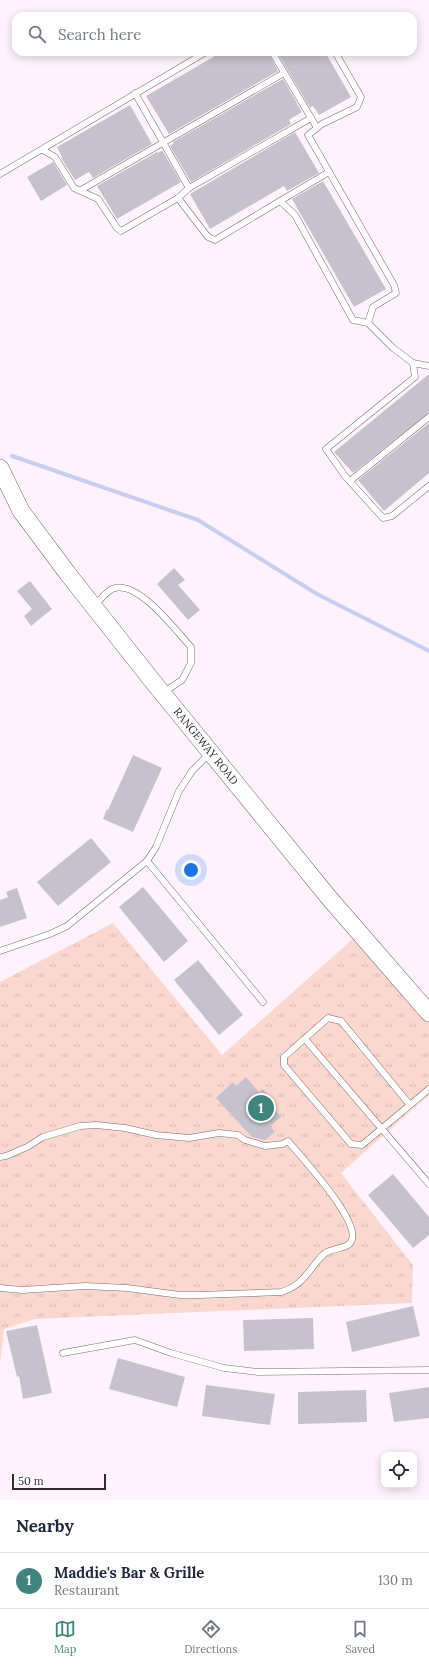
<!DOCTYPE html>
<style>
:root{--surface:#fff;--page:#f6f6f7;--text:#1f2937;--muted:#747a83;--line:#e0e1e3;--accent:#3f857d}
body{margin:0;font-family:Lora,serif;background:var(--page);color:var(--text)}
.controls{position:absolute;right:12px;bottom:12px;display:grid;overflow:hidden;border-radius:8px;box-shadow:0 2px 10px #0003}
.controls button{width:36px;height:36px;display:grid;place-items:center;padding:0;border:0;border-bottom:1px solid var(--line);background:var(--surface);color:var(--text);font:20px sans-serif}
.scale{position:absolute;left:12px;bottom:10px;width:94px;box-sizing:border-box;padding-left:4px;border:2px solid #2f2b2e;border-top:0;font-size:11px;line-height:14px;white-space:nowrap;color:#2f2b2e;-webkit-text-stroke:3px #fff;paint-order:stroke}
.you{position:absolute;left:191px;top:870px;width:14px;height:14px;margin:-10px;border:3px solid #fff;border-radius:50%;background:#1a73e8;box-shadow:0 0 0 6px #1a73e833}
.badge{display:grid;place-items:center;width:26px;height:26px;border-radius:50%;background:var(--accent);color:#fff;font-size:13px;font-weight:700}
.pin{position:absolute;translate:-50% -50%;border:2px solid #fff;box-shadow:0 1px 4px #0006}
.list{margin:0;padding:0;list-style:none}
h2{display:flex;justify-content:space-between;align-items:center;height:52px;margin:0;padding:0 16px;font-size:17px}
h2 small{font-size:13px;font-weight:400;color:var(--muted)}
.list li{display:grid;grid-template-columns:26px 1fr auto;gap:12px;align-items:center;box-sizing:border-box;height:56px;padding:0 16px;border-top:1px solid var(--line)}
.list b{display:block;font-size:15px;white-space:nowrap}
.list p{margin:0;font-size:13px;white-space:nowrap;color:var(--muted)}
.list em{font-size:13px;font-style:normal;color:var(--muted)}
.icon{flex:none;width:22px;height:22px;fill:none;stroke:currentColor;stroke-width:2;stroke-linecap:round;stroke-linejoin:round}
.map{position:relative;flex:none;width:429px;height:1500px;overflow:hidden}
.search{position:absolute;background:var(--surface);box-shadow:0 2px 10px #0003;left:12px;right:12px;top:12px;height:44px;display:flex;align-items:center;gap:10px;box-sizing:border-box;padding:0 14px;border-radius:12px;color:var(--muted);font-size:15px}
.sheet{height:108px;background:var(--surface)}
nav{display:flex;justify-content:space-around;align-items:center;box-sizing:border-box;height:56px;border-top:1px solid var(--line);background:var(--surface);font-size:11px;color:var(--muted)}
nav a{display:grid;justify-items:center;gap:2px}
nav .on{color:var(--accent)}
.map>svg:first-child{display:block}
.grass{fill:url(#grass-tufts)}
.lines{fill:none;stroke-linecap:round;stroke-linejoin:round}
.stream{stroke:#c7ceef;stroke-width:4}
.building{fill:#c6c2cd}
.lane-casing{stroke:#756b72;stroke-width:7}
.secondary-casing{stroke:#756b72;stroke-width:18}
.lane{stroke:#fff;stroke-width:6}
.secondary{stroke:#fff;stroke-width:17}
.labels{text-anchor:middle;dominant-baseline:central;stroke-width:3.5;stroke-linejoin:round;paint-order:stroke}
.street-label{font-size:11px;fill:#2f2b2e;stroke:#fff}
</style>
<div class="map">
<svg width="429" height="1500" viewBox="0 0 429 1500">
<defs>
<pattern id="grass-tufts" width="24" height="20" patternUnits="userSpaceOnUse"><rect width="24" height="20" fill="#fad8cf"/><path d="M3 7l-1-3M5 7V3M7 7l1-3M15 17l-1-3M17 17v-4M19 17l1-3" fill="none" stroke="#d7bab2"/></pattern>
</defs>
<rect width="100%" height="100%" fill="#fef3fc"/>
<path class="grass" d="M113 923 222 1055 355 937 429 1019V1095L341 1173 413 1265 412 1303 35 1319 4 1329 0 1364V982Z"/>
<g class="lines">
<path class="stream" d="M12 456 198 520 317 594 429 651"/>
</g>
<g class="building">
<path d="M222 52H268L278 71 169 134 146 96Z"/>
<path d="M277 52H325L351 97 319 115 313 106 310 108Z"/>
<path d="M283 79 302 112 289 120 291 124 191 182 170 146 174 143 173 142Z"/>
<path d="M130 105 152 144 93 178 89 172 75 180 61 158 62 157 57 147Z"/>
<path d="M295 132 319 173 287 191 284 186 210 229 190 194Z"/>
<path d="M162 150 181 182 117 219 97 186 157 152 158 153Z"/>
<path d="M53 162 67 185 41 201 27 177Z"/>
<path d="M323 181 386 289 354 307 292 199Z"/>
<path d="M429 374V413L353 473 334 452Z"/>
<path d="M429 423V473L384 511 358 480Z"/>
<path d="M174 568 185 580 178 585 200 610 188 620 157 584Z"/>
<path d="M30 581 52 609 31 626 24 616 32 609 17 591Z"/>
<path d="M133 755 162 768 133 832 103 819 107 809 108 810Z"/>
<path d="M91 838 111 862 58 906 37 882Z"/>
<path d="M143 887 188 941 164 962 119 907Z"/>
<path d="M17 888 27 918 0 927V900L8 897 6 892Z"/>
<path d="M198 960 243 1015 219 1035 174 980Z"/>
<path d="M246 1077 259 1092 263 1089 271 1098 267 1102 281 1117 270 1126 275 1132 265 1140 252 1137 216 1098 233 1082 236 1086Z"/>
<path d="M393 1174 429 1217V1235L413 1248 368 1195Z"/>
<path d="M413 1306 420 1336 352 1352 346 1322Z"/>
<path d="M313 1318 314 1349 244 1351 243 1320Z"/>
<path d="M37 1325 52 1393 23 1399 19 1376 17 1377 6 1331Z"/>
<path d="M118 1358 185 1377 177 1407 109 1389Z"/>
<path d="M206 1385 275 1394 270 1425 202 1416Z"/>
<path d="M429 1387V1418L394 1422 389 1393Z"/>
<path d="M366 1390 367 1422 298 1424V1392Z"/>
</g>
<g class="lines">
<g class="lane-casing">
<g id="lane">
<path d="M272 52 317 128"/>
<path d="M335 52 361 97 357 107 322 124 308 135 394 285 396 293 373 307 368 323"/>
<path d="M135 93 189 188"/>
<path d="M43 150 55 157 74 188 98 199 117 228 121 231 178 198 208 237 215 240 280 201 295 215 353 320 368 323 393 348 413 363 429 366"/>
<path d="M0 174 206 52"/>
<path d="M81 190 284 73"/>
<path d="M178 198 189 188 311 118"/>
<path d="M280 201 329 172"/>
<path d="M413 363 415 377 326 449 345 476 383 518 392 516 429 486"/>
<path d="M350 481 429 417"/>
<path d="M94 606C99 601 106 592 112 589 137 578 176 631 191 647V663L182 680 164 692"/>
<path d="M147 861 263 1002"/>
<path d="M0 951 50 934 67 926 147 861 156 847 179 791 192 771 210 753"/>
<path d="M305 1039 429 1184"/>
<path d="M410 1105 341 1021 328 1018 284 1057V1065L351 1144 362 1145 429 1089"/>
<path d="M0 1157 6 1156 27 1147 43 1137 80 1126 96 1125 125 1128 156 1135 189 1138 219 1133 238 1135 245 1140 265 1146 283 1144 288 1141C301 1157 363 1223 351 1242 347 1249 331 1248 324 1254 308 1269 305 1285 281 1292L200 1295H180L127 1288 85 1286 22 1290 0 1288"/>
<path d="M63 1353 135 1340 171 1353 224 1368 258 1372 429 1370"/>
</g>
</g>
<g class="secondary-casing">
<path id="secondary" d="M0 468 21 511 68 574 150 678 330 899 429 1013"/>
</g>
<use href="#lane" class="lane"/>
<use href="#secondary" class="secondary"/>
</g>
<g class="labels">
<g class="street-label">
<text transform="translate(206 746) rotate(51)">RANGEWAY ROAD</text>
</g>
</g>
</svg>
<div class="controls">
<button><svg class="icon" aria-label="locate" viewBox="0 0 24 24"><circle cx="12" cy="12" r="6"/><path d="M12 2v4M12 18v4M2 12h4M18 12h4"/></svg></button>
</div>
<div class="scale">50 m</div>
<div class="you"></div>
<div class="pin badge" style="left:261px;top:1108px">1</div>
<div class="search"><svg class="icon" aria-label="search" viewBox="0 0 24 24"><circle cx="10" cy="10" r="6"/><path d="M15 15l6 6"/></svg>Search here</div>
</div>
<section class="sheet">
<h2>Nearby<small></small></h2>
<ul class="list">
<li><span class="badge">1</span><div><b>Maddie's Bar &amp; Grille</b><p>Restaurant</p></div><em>130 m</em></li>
</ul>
</section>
<nav>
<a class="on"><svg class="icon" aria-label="map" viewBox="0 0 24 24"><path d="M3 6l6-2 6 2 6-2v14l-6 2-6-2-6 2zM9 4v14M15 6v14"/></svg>Map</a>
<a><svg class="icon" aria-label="directions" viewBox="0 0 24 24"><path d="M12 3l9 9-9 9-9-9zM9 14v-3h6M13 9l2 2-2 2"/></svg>Directions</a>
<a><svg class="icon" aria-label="saved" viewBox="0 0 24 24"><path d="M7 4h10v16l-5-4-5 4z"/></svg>Saved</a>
</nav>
